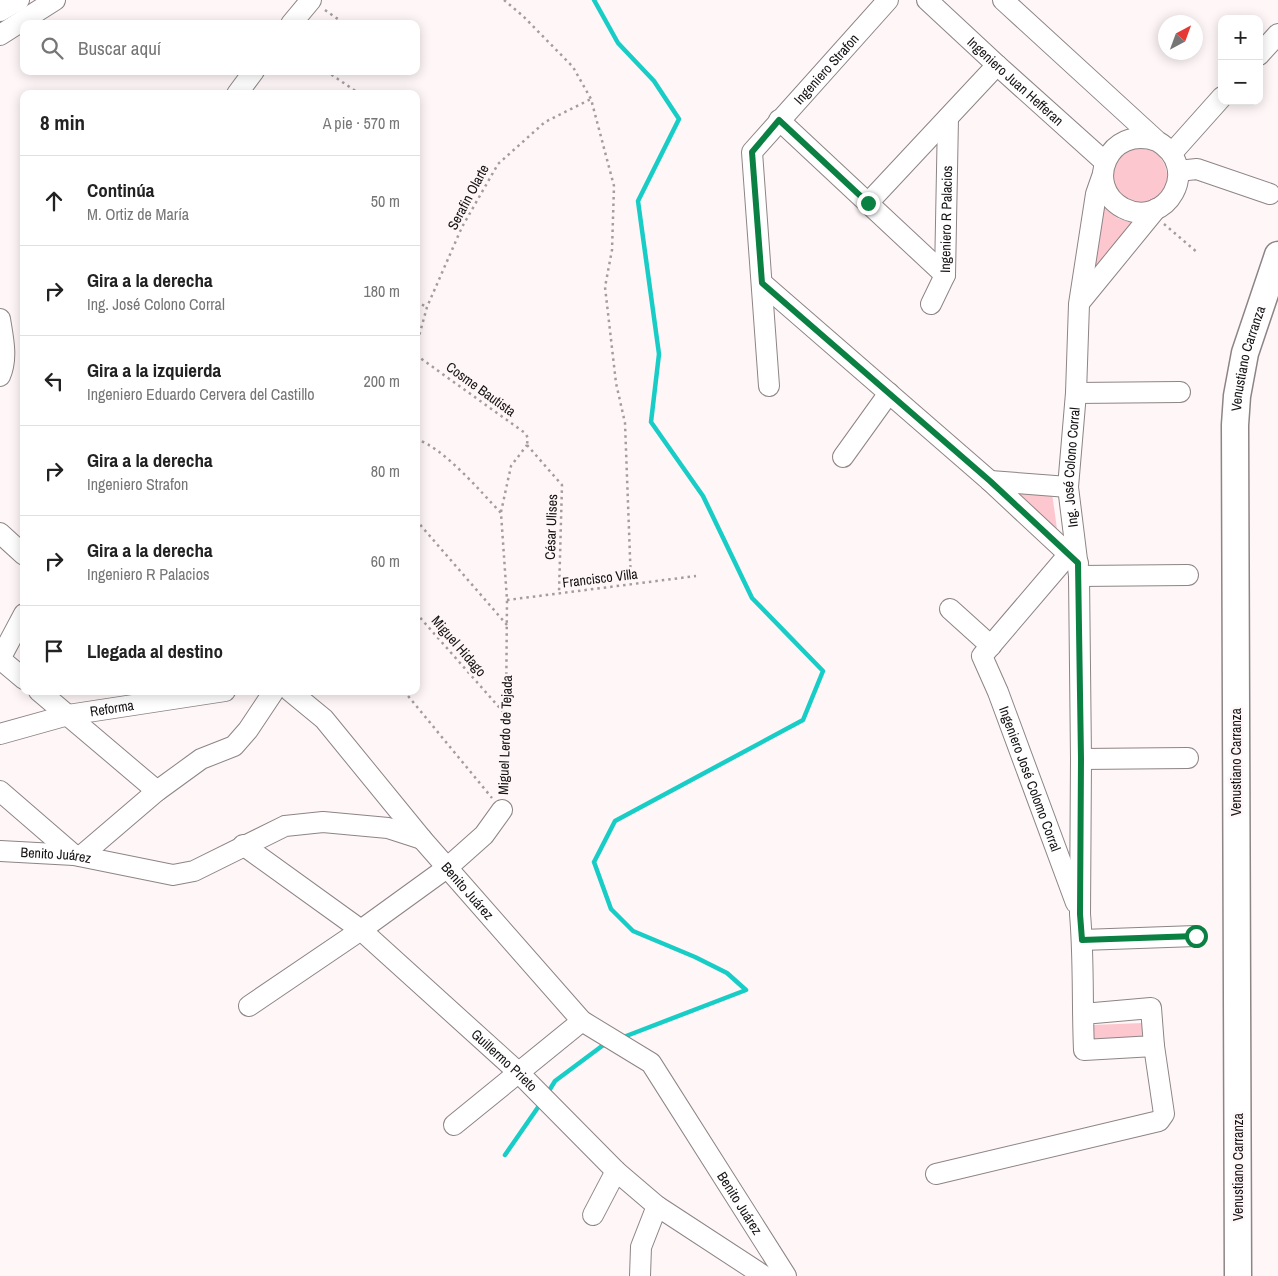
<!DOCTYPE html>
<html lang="es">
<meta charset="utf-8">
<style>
:root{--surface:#fff;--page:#f2f2f2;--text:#222;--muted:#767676;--line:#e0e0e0}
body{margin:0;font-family:"Archivo Narrow",sans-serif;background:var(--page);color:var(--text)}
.controls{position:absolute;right:15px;top:15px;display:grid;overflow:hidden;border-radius:10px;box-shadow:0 2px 12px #0003}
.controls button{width:45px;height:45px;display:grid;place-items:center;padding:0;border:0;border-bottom:1px solid var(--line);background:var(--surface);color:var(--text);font:25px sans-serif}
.compass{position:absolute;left:1158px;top:15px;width:45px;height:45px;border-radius:50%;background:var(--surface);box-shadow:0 2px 12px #0003;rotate:41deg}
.stop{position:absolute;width:15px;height:15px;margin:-11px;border:4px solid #0b8043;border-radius:50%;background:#fff}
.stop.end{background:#0b8043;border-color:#fff;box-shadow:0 1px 5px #0008}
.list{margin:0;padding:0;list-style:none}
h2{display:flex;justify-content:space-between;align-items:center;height:65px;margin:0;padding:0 20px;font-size:21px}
h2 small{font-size:16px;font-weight:400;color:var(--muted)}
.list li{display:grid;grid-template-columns:32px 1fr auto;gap:15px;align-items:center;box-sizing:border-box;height:90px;padding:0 20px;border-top:1px solid var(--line)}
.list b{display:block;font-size:19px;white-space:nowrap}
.list p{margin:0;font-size:16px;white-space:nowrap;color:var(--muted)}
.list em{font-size:16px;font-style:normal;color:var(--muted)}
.icon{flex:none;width:28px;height:28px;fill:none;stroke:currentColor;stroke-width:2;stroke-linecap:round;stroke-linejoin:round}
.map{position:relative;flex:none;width:1278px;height:1276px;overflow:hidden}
.search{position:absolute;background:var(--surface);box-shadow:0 2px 12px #0003;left:20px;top:20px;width:400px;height:55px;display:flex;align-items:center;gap:12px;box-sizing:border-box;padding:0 18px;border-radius:10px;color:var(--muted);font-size:19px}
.panel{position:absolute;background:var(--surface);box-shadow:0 2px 12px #0003;left:20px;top:90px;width:400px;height:605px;border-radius:10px}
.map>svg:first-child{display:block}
.green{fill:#fdc7cf}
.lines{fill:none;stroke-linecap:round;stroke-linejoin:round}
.stream{stroke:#19cdc7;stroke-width:4.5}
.minor-casing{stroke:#8d8485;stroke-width:22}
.major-casing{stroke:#8d8485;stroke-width:29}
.path{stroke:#a39d9e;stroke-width:2.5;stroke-dasharray:2.5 4;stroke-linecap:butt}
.minor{stroke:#fff;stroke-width:20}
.major{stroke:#fff;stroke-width:26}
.route{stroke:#0b8043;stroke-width:6}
.labels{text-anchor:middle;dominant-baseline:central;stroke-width:5;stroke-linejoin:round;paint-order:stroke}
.street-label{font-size:14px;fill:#161314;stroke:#fef6f7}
</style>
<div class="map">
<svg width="1278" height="1276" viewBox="0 0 1278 1276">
<rect width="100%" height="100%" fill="#fef6f7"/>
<g class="green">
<path d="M1136 148C1142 149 1147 149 1152 151 1167 159 1172 180 1162 194 1158 199 1150 202 1145 205L1119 198 1110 178C1116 159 1115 154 1136 148Z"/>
<path d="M1102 203 1117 218 1132 223 1095 273 1100 204Z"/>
<path d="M1008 490 1052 493 1058 536Z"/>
<path d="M1142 1023V1038L1094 1041 1093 1025Z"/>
</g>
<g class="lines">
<g class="stream">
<path d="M594 0 618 43 654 81 679 119 638 201 659 354 651 422 703 496 752 598 823 671 803 720 615 821 594 862 611 909 633 931 695 957 727 973 746 990 621 1038"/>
<path d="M547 1094 555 1081 602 1046 607 1044"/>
<path d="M505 1155 541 1103"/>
</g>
<g class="minor-casing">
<g id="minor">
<path id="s1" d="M927 0 997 65 1105 162"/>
<path d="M1003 0 1157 141C1203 168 1166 230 1123 208 1083 186 1108 124 1157 141"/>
<path d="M0 11 19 0"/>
<path d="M291 24 311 0"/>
<path d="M0 35 55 0"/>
<path d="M1259 55 1278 34"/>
<path d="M237 94 254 71"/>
<path d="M779 120 945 275"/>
<path d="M1172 153 1222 97"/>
<path d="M1178 171 1197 169 1270 194"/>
<path d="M868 203 997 65"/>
<path d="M762 283 990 481 1078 563"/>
<path d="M1080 302 1156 209"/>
<path id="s2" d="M931 304 945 275 948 118"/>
<path d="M0 319C3 338 8 358 0 376"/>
<path id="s3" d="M769 386 752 152 888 0"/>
<path d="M1076 393 1180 392"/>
<path d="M843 457 889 393"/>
<path d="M990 481 1068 487"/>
<path d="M0 533 24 555"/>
<path id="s4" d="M1069 554 982 656 998 692 1076 903"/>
<path d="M1079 576 1188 575"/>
<path d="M950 609 991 646"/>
<path d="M0 659 24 614"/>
<path d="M0 659 24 679"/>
<path d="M39 691 157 791"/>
<path id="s5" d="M290 691 324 719 422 839 582 1021 651 1063 786 1276"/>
<path id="s6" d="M0 734 68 715 225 691"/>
<path d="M1081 759 1188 758"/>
<path d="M0 791 74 855"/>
<path id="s7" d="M243 845 361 930 519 1073 616 1171 657 1206 764 1276"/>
<path id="s8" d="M0 851 74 855 173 875 194 871 285 826 323 822 388 828 422 839"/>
<path d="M81 856 157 791 201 759 234 746 248 730 274 691"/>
<path d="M1082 940 1196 936"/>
<path d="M249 1006 361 930 448 867 484 835 502 810"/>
<path id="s9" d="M1083 1014 1151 1008 1154 1046 1084 1050C1082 1005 1084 959 1080 914L1081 759 1079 576 1068 487 1076 393 1079 304 1096 194 1103 174"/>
<path d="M454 1125 582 1021"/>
<path d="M936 1174 1159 1121 1164 1114 1154 1046"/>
<path d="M593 1215 616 1171"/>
<path d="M640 1276 641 1247 657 1206"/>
</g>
</g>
<g class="major-casing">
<g id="major">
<path id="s10" d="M1238 1276 1235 425 1237 396 1245 353 1278 255"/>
</g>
</g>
<g class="path">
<path d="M504 0 523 16 573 67 591 99 614 186 612 250 605 287 616 383 625 423 631 584"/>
<path d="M325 10 345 24"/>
<path d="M326 71 360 94"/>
<path d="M1164 224 1198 253"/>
<path d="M416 302 427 307"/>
<path d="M416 347 427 307 462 227 498 164 545 122 591 99"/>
<path d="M416 355 525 433 528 438 527 444"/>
<path d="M416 439C444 448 480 491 501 513L507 600 506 715 504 794"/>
<path d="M527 445 562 485 559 593"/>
<path d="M501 512 511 466 527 445"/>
<path d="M416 520 507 625"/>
<path d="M507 600 696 576"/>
<path d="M416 613 505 714"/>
<path d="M404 691 492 798"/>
</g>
<use href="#minor" class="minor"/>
<use href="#major" class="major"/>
</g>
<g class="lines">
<path class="route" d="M868 203 779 120 752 152 762 283 990 481 1078 563 1081 759 1080 914 1082 940 1196 936"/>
</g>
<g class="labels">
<g class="street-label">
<text stroke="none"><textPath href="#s3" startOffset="346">Ingeniero Strafon</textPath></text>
<text stroke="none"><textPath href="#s1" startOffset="120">Ingeniero Juan Hefferan</textPath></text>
<text transform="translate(468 197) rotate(-62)">Serafin Olarte</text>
<text stroke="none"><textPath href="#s2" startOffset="88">Ingeniero R Palacios</textPath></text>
<text stroke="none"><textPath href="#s10" startOffset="919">Venustiano Carranza</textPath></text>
<text transform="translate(481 389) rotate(36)">Cosme Bautista</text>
<text stroke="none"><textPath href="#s9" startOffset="760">Ing. José Colono Corral</textPath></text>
<text transform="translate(551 527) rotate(-88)">César Ulises</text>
<text transform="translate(600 578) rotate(-7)">Francisco Villa</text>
<text transform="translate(459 646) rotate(49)">Miguel Hidago</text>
<text stroke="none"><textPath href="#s6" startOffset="115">Reforma</textPath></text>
<text transform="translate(505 735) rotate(-88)">Miguel Lerdo de Tejada</text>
<text transform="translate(1236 762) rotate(-90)">Venustiano Carranza</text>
<text stroke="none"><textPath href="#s4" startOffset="266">Ingeniero José Colomo Corral</textPath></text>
<text stroke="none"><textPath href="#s8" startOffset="56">Benito Juárez</textPath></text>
<text stroke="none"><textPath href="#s5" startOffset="268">Benito Juárez</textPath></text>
<text stroke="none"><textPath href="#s7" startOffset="339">Guillermo Prieto</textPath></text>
<text transform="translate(1238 1167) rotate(-90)">Venustiano Carranza</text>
<text stroke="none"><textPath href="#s5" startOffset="688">Benito Juárez</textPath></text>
</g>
</g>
</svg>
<div class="controls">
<button>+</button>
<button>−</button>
</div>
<svg class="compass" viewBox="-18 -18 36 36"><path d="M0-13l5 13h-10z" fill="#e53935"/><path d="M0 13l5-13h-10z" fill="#767676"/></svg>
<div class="stop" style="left:1196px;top:936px"></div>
<div class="stop end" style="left:868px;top:203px"></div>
<div class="search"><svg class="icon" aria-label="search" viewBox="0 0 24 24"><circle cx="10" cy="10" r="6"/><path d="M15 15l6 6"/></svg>Buscar aquí</div>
<section class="panel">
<h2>8 min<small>A pie · 570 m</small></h2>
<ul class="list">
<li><svg class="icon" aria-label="ahead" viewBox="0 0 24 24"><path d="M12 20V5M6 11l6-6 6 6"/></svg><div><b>Continúa</b><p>M. Ortiz de María</p></div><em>50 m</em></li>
<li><svg class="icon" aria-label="right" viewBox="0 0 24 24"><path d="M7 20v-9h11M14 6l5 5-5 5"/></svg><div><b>Gira a la derecha</b><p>Ing. José Colono Corral</p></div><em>180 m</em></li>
<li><svg class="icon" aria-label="left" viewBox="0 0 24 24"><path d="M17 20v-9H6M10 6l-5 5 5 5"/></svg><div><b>Gira a la izquierda</b><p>Ingeniero Eduardo Cervera del Castillo</p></div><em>200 m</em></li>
<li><svg class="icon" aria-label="right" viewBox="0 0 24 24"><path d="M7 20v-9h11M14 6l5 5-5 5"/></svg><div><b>Gira a la derecha</b><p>Ingeniero Strafon</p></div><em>80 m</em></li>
<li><svg class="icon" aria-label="right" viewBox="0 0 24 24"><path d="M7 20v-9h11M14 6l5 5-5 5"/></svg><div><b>Gira a la derecha</b><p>Ingeniero R Palacios</p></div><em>60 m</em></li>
<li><svg class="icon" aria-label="arrive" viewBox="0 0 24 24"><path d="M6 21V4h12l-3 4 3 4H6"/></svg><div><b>Llegada al destino</b></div></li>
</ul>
</section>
</div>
